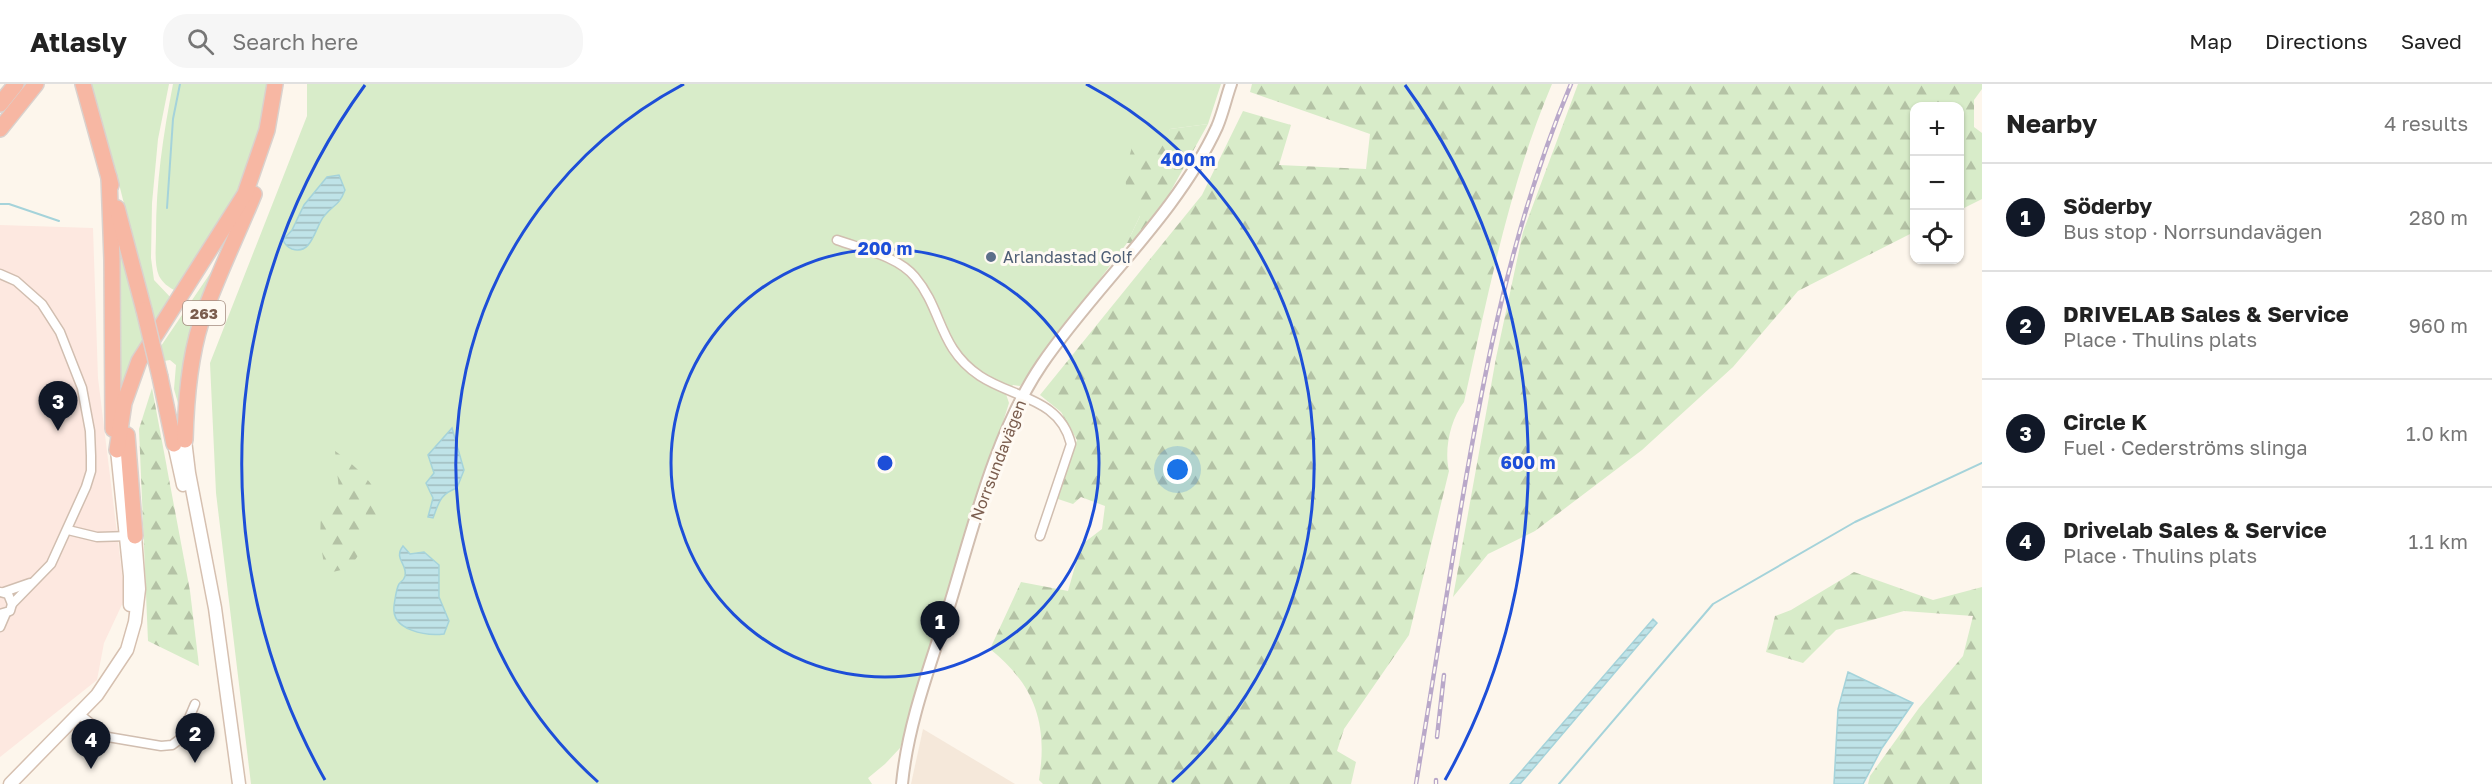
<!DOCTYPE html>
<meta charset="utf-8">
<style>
:root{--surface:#fff;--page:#f6f6f6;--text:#222;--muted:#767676;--line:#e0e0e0;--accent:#111827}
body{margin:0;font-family:"Golos Text",sans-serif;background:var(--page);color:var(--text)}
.controls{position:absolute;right:18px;top:18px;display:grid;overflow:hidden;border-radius:12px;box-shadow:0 2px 4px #0004}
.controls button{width:54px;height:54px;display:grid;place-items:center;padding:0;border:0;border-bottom:2px solid var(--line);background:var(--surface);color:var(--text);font:30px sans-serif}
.you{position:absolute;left:1178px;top:386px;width:21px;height:21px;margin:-15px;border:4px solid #fff;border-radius:50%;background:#1a73e8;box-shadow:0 0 0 9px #1a73e833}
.badge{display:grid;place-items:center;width:39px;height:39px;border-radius:50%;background:var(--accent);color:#fff;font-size:20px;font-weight:700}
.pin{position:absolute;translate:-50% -50px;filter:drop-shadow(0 2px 3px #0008)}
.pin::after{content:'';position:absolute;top:32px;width:21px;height:18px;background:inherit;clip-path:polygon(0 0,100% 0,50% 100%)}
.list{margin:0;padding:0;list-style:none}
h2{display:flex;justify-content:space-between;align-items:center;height:78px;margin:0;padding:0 24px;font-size:26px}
h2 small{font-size:20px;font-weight:400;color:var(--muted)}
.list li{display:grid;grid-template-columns:39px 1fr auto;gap:18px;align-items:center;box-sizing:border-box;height:108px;padding:0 24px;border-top:2px solid var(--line)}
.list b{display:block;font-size:22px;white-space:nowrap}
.list p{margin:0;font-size:20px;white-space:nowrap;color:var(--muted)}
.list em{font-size:20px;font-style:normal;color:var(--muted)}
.icon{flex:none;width:33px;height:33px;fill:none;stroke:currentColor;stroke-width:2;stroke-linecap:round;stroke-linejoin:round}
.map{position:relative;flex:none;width:1982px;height:700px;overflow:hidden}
header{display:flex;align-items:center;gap:36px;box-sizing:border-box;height:84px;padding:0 30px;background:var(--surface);border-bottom:2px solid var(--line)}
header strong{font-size:28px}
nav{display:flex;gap:33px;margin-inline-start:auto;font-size:21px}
.search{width:420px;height:54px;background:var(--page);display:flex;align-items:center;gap:15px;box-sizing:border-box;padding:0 21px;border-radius:24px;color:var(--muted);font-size:22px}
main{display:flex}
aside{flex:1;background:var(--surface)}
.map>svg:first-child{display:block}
.residential{fill:#f5e8da}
.commercial{fill:#fde8e0}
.grass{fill:#d8ecc9}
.forest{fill:url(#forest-firs)}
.water{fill:url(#water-rules);stroke:#a5d3da;stroke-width:1.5}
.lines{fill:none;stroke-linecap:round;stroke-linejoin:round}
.stream{stroke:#a5d3da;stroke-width:2}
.minor-casing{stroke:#d1beb0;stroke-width:11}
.tertiary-casing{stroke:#d1beb0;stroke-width:14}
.secondary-casing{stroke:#d6c0b0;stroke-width:15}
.motorway-casing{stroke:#dad1cd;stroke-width:18}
.minor{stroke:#fff;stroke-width:8}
.tertiary{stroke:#fff;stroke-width:10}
.secondary{stroke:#fff;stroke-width:12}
.motorway{stroke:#f7b7a3;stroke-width:15}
.rail-casing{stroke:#b9a8c9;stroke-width:4.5}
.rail{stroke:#fffaf3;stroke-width:2;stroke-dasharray:7;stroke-linecap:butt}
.motorway-bridge-casing{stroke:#dad1cd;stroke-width:18;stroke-linecap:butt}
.motorway-bridge{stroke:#f7b7a3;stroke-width:15}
.ring{fill:none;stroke:#1d4ed8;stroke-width:3}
.service-dot{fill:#5c6f8a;stroke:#fffaf3;stroke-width:2}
.labels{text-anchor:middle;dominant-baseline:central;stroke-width:6;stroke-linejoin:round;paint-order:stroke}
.shield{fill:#fffaf3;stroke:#a28b7f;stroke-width:1.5}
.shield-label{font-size:15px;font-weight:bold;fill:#7a5c4d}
.service-label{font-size:16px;fill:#4e5e75;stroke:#fffaf3;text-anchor:start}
.street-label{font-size:16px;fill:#7a5c4d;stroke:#fffaf3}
.centre{fill:#1d4ed8;stroke:#fffaf3;stroke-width:3}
.ring-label{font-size:18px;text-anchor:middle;font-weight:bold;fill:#1d4ed8;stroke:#fffaf3;stroke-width:6;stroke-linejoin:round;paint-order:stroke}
</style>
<header>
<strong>Atlasly</strong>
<div class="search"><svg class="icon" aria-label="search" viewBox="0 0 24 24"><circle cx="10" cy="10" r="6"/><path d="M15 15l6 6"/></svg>Search here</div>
<nav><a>Map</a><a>Directions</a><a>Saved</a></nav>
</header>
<main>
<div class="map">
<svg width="1982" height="700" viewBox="0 0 1982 700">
<defs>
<pattern id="forest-firs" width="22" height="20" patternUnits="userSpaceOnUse" patternTransform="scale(1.5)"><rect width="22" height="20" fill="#d8ecc9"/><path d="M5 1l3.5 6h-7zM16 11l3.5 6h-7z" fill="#b4c2a5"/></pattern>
<pattern id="water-rules" width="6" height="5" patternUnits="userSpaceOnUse" patternTransform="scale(1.5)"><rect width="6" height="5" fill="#bfe3e8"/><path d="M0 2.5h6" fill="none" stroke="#a0bbbe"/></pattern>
</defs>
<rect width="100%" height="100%" fill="#fdf6ec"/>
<path class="residential" d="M923 645 1015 700H911Z"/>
<path class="commercial" d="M0 141 93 144 98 294 125 514 104 559 97 596 0 673Z"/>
<g class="grass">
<path d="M90 0H169L158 55 152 119 151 174 154 196 172 215 118 315V153L149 219 114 80Z"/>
<path d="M173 0H270L267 27 239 107 176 207C168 203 163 199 159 192 154 180 156 163 156 151 156 98 163 52 173 0Z"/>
<path d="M307 0H1221L1208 40 1170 45 1140 132 1127 159 1020 302 1013 301 1006 310 1009 319 900 664 885 680 868 694 872 700H251L216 409 210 279 307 32Z"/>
<path d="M226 166 181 330 174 305 176 281 170 276 164 277 161 262Z"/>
</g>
<g class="forest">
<path d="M1252 0H1552C1509 101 1488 211 1464 318 1450 336 1444 366 1449 387L1409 551 1344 645 1337 667 1356 678 1351 700H1043L1039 696C1048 640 1035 601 990 565L1021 498 1068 507 1081 461 1102 445 1105 422 1081 413 1073 420 1055 414 1077 356 1061 328 1040 311 1202 111 1243 27 1291 41 1279 81 1366 85 1370 50 1250 8Z"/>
<path d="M1578 0H1982V5L1974 16V43L1982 49V115L1960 126V22H1914V148L1798 207 1733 283 1642 366 1535 447 1488 470 1453 513 1496 274 1523 148Z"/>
<path d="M1208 40 1163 121 1132 159H1127L1140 132 1127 116 1125 88 1132 63 1159 65 1170 45Z"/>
<path d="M152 304 190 507 199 582 148 557 139 345Z"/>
<path d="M335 367C346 375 366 391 373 403 380 415 377 436 372 448L369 449 364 440 366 428 360 425 353 426 342 414 339 406Z"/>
<path d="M337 417 344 422 366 453C360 474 348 491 325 487L320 455 321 429 329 424H335L332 419Z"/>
<path d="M1854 488 1933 516 1982 503V700H1868L1870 692 1919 624 1963 572 1973 532 1904 527 1836 546 1803 579 1766 568 1775 532 1791 526Z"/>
</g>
<g class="water">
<path d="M339 91 345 106C339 122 334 120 325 131 315 141 313 172 292 165 287 163 285 161 283 156L292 146 304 121 327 93Z"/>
<path d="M452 344 464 386 457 404C440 410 439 418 433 434L428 433 433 414 426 399 434 389 428 371Z"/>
<path d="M403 462 410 470 424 468 439 481V513L449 537 444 550C427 552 391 547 394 522 395 516 396 505 399 500 403 495 403 498 405 492 408 480 393 475 403 462Z"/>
<path d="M1653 535 1657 539 1520 700H1510Z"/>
<path d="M1848 588 1913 619 1882 664 1863 700H1834L1838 625Z"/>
</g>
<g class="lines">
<g class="stream">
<path d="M0 120H9L59 137"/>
<path d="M167 124 173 35 180 0"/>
<path d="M1559 700 1713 520 1855 438 1982 379"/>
</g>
<g class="minor-casing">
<g id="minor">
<path d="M837 156C862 165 898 172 915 193 943 226 938 264 980 292 1013 314 1060 314 1071 360L1040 452"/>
<path d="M0 190 16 197 42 220 60 248 82 304 90 347 91 372V387L86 403 51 480 12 520"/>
<path d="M68 446 97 453 130 452"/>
<path d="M0 508 8 510 12 520 10 527 0 530"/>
<path d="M4 508 30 499"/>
<path d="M0 543 6 529"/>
<path d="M79 630 108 653 161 662 172 661 180 655 195 620"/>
</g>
</g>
<g class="tertiary-casing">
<path id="tertiary" d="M902 700C908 637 932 577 951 516 974 440 997 346 1042 280 1096 201 1177 130 1217 43 1223 29 1226 14 1231 0"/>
</g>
<g class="secondary-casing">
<g id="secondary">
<path d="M185 356 189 389 215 524 239 700"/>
<path d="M174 360 183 401"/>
<path d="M117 366 130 492V521"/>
<path d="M10 700 97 611 127 566 135 538 139 505 135 452"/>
</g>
</g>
<g class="motorway-casing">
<g id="motorway">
<path d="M83 0 111 101"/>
<path d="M0 20 16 0"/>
<path d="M0 45 36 0"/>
<path d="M109 93 112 176 113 345"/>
<path d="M117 124 144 226"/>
<path d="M160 293 174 360"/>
<path d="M127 351 135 452"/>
<path d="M185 356C186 316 189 276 201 238 216 194 237 152 254 110"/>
<path d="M117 366 124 319 139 277 245 110 267 46 275 0"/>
</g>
</g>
<use href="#minor" class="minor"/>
<use href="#tertiary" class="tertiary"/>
<use href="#secondary" class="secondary"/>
<use href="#motorway" class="motorway"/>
<g class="rail-casing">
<g id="rail">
<path d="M1437 653 1444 591"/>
<path d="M1416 700C1430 612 1445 523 1459 435 1484 286 1512 140 1571 0"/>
<path d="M1436 700V696"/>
</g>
</g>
<use href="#rail" class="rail"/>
<g class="motorway-bridge-casing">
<path id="motorway-bridge" d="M144 226 160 293"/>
</g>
<use href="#motorway-bridge" class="motorway-bridge"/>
</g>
<g class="ring">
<circle cx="885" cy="379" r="214"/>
<path d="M598 698A429 429 0 0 1 684 0M1086 0A429 429 0 0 1 1172 698"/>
<path d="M325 696A643 643 0 0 1 365 1M1405 1A643 643 0 0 1 1445 696"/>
</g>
<circle class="service-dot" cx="991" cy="173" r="6"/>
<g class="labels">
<rect class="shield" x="183" y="217" width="42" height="24" rx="4.5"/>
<g class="shield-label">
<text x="204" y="229">263</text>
</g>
<g class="service-label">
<text x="1003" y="173">Arlandastad Golf</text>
</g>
<g class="street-label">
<text transform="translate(998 376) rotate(-69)">Norrsundavägen</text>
</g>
</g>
<circle cx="885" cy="379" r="9" class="centre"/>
<g class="ring-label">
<text x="1188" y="82">400 m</text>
<text x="885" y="171">200 m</text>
<text x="1528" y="385">600 m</text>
</g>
</svg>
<div class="controls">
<button>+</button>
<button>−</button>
<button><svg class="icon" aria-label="locate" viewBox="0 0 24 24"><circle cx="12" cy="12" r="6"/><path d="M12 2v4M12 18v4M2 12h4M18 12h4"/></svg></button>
</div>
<div class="you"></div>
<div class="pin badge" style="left:940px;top:567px">1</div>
<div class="pin badge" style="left:195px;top:679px">2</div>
<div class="pin badge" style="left:58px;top:347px">3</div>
<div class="pin badge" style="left:91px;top:685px">4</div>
</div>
<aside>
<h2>Nearby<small>4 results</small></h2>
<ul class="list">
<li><span class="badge">1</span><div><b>Söderby</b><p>Bus stop · Norrsundavägen</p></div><em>280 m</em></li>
<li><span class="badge">2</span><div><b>DRIVELAB Sales &amp; Service</b><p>Place · Thulins plats</p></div><em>960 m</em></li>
<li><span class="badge">3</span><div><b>Circle K</b><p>Fuel · Cederströms slinga</p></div><em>1.0 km</em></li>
<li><span class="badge">4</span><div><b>Drivelab Sales &amp; Service</b><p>Place · Thulins plats</p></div><em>1.1 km</em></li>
</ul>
</aside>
</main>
